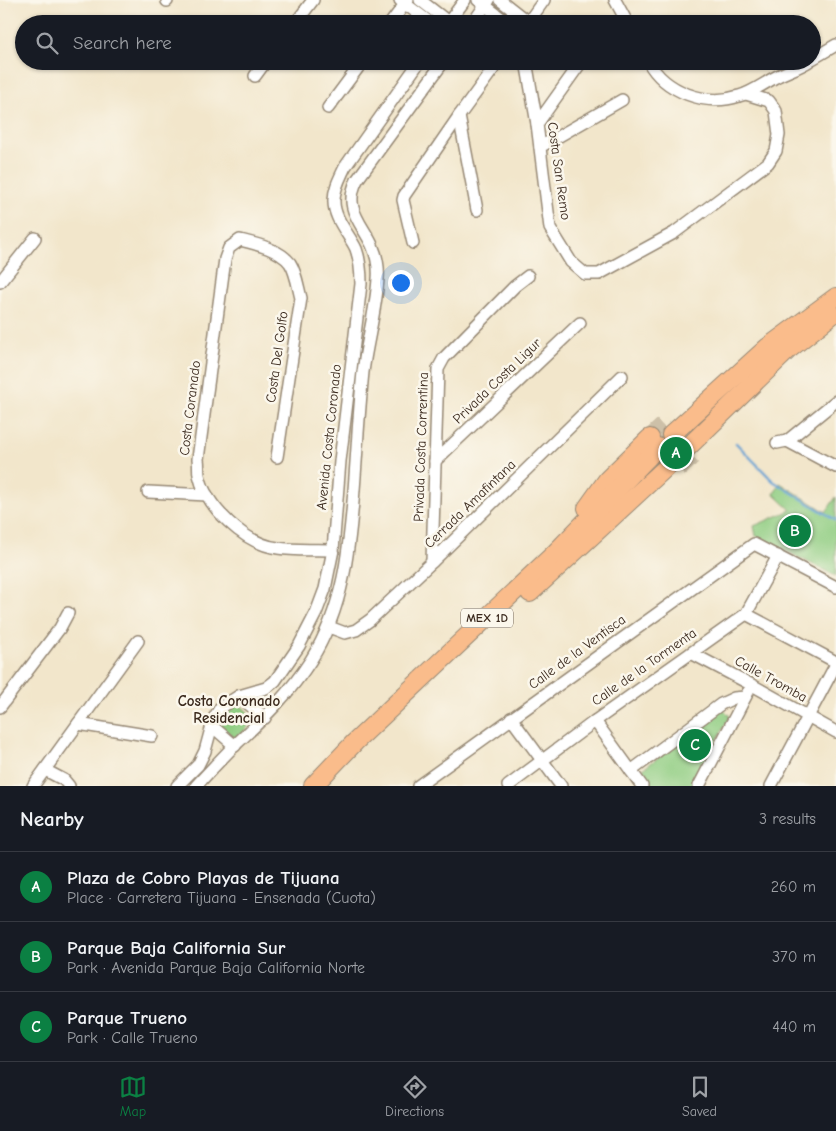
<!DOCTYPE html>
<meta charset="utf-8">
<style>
:root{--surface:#171b24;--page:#242831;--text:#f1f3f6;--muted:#9ea1a6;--line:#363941;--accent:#0b8043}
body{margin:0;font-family:"Comic Neue",sans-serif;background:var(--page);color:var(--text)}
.you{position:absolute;left:400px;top:282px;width:18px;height:18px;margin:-12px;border:4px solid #fff;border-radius:50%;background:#1a73e8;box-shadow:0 0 0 8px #1a73e833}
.badge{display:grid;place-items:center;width:32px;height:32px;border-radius:50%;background:var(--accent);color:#fff;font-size:16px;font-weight:700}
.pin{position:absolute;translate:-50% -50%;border:2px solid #fff;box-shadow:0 1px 5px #0006}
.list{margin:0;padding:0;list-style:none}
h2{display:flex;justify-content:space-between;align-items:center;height:65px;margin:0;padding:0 20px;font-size:21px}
h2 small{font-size:16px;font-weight:400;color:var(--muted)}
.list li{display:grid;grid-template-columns:32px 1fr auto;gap:15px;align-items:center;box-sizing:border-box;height:70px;padding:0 20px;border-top:1px solid var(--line)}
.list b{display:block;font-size:19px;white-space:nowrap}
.list p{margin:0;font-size:16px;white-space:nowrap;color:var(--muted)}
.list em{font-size:16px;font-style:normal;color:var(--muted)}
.icon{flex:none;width:28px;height:28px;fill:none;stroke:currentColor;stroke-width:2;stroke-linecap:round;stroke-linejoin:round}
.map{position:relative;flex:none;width:836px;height:786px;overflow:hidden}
.search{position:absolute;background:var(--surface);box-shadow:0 1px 4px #0004;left:15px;right:15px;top:15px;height:55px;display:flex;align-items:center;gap:12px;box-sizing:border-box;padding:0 18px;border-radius:28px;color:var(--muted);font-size:19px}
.sheet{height:275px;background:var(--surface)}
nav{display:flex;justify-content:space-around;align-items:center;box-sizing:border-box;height:70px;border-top:1px solid var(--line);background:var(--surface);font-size:14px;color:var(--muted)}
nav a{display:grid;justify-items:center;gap:2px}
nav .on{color:var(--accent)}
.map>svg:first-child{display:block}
.green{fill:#90cd82;stroke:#667c50}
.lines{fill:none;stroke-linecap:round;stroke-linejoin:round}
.stream{stroke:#60a0d3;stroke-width:2.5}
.highway-tunnel{stroke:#cdc0a8;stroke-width:18;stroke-dasharray:18 9;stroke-linecap:butt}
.minor-casing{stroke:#968874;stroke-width:14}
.highway-casing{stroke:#968874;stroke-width:20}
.minor{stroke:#fff;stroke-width:11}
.highway{stroke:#fabc8b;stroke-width:18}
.labels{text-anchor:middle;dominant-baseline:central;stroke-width:5;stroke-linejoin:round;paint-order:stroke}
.shield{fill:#fbf7ec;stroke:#75685c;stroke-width:1}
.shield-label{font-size:12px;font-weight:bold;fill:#3b2a1e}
.street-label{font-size:14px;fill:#3b2a1e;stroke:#fbf7ec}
.neighbourhood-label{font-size:15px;font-weight:bold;fill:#3b2a1e;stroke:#fbf7ec}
</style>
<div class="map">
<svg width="836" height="786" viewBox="0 0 836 786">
<rect width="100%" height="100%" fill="#fbf7ec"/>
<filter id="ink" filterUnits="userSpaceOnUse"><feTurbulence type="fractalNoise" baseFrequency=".02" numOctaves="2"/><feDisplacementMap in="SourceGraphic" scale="10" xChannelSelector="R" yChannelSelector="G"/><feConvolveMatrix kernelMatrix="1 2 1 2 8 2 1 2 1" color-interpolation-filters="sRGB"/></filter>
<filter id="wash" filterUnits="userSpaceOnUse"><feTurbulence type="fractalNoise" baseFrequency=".0096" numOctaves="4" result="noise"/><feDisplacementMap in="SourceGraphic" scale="20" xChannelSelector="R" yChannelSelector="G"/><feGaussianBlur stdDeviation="1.12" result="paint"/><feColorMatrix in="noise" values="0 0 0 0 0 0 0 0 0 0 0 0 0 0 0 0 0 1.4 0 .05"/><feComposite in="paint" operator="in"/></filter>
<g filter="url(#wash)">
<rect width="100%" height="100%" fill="#f2e6cb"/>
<g class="green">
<path d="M780 483 826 512 836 497V576L756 536 754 526 791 510 774 494Z"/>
<path d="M238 703 251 715 253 721 238 738H234L218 723 227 709Z"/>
<path d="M722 708 730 716 692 786H647L638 773Z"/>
</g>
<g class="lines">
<path class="stream" d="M736 443 773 481 836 520"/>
</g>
</g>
<g filter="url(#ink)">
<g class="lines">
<g class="highway-tunnel">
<path d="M650 438 663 426"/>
<path d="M679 469 692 456"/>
</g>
<g class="minor-casing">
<g id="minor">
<path d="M167 0V1"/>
<path d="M400 0 432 24"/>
<path d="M420 0 451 24"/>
<path d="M478 0 509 24"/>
<path d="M500 0 528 22"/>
<path d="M615 0 628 24"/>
<path d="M295 24 313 0"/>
<path d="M390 24 408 0"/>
<path d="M447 24 465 0"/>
<path d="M472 24 489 0"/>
<path d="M527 24 544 0"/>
<path d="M812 59 836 45"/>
<path d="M526 61 537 124 550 228 571 262 585 274H599L674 233 768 163 776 151 779 135 776 111 769 101 746 94"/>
<path d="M648 61C665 92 706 107 739 96 751 93 763 84 774 78 785 72 798 68 809 61"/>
<path d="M255 76 266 61"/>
<path d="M328 108 363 61"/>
<path d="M459 116 477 210"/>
<path d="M537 124 582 61"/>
<path d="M540 147 622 100"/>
<path d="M413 243 403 200 404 196 459 116 499 61"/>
<path d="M0 282 35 238"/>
<path d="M787 441 836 401"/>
<path d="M777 443 787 441 836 467"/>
<path d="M277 457 301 298C298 287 296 272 290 263 279 249 256 244 240 240L229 248 225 259 198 459C199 464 198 470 199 475 206 507 245 544 278 548 296 551 315 549 333 550"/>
<path d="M435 461 580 323"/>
<path d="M148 492 207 495"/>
<path d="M432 562 438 369 444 358 515 286 528 276"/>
<path d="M746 614 836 662"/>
<path d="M329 627 345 633 356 630 370 620 432 562 622 376"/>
<path d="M691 653 752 685 836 732"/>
<path d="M239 696 265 718"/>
<path d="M0 707 60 628 68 613"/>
<path d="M511 718 561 786"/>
<path d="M595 721 642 786"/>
<path d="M78 724 152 736"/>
<path d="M212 726 235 746"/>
<path d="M45 770 64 780 69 786"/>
<path d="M631 771 721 704 734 698 745 697"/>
<path d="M33 786 138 641"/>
<path d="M177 786 198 765 205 751 214 718 220 708 239 696 266 688 275 681 299 646 316 613 325 589 333 550 340 461 361 284C361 272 360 260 356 249 349 234 333 218 334 200 334 188 340 178 345 167L420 61"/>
<path d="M196 786C209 772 222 758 235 745 263 719 290 693 311 660 344 607 349 551 354 490 357 451 359 411 363 372 367 341 376 310 378 279 379 268 377 256 372 245 361 222 343 208 357 180L444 61"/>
<path d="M418 786 754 544 836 587"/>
<path d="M508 786 595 721 746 614 778 556"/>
<path d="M699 786 748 692"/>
<path d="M771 786 836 664"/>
</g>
</g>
<g class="highway-casing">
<g id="highway">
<path d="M671 435 768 347 836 297"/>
<path d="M685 450 787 351 832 315"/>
<path d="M587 508 607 480 650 438"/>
<path d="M530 593 672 462"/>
<path d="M313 786 355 742 554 554 658 447"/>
</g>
</g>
<use href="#minor" class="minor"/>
<use href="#highway" class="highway"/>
</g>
</g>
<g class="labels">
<rect class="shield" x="461" y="608.5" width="52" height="19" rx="4"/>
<g class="shield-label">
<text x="487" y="618">MEX 1D</text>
</g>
<g class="street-label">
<text transform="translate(559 171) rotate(82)">Costa San Remo</text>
<text transform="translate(277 357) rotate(-82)">Costa Del Golfo</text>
<text transform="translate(497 381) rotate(-44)">Privada Costa Ligur</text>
<text transform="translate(190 408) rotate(-83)">Costa Coranado</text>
<text transform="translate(329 437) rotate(-84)">Avenida Costa Coronado</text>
<text transform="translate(421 447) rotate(-88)">Privada Costa Correntina</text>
<text transform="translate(470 504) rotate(-44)">Cerrada Amafintana</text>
<text transform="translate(577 652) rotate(-36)">Calle de la Ventisca</text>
<text transform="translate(644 667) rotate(-35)">Calle de la Tormenta</text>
<text transform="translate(771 679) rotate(29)">Calle Tromba</text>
</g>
<g class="neighbourhood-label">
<text x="229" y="701">Costa Coronado<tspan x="229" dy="17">Residencial</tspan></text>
</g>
</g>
</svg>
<div class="you"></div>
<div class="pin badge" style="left:676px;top:453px">A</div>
<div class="pin badge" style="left:795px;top:531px">B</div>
<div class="pin badge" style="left:695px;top:745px">C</div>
<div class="search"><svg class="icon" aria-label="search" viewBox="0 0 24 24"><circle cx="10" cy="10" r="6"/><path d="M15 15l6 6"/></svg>Search here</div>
</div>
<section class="sheet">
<h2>Nearby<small>3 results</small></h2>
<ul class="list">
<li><span class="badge">A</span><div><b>Plaza de Cobro Playas de Tijuana</b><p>Place · Carretera Tijuana - Ensenada (Cuota)</p></div><em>260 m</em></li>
<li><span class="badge">B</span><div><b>Parque Baja California Sur</b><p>Park · Avenida Parque Baja California Norte</p></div><em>370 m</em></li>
<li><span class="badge">C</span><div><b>Parque Trueno</b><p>Park · Calle Trueno</p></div><em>440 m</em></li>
</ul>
</section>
<nav>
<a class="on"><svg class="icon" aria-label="map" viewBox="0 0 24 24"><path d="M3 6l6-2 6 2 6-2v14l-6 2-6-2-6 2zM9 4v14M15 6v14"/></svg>Map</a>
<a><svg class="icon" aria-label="directions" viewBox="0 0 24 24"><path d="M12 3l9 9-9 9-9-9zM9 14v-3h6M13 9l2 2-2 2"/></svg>Directions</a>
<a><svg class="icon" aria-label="saved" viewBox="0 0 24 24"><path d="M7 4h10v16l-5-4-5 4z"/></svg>Saved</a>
</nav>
